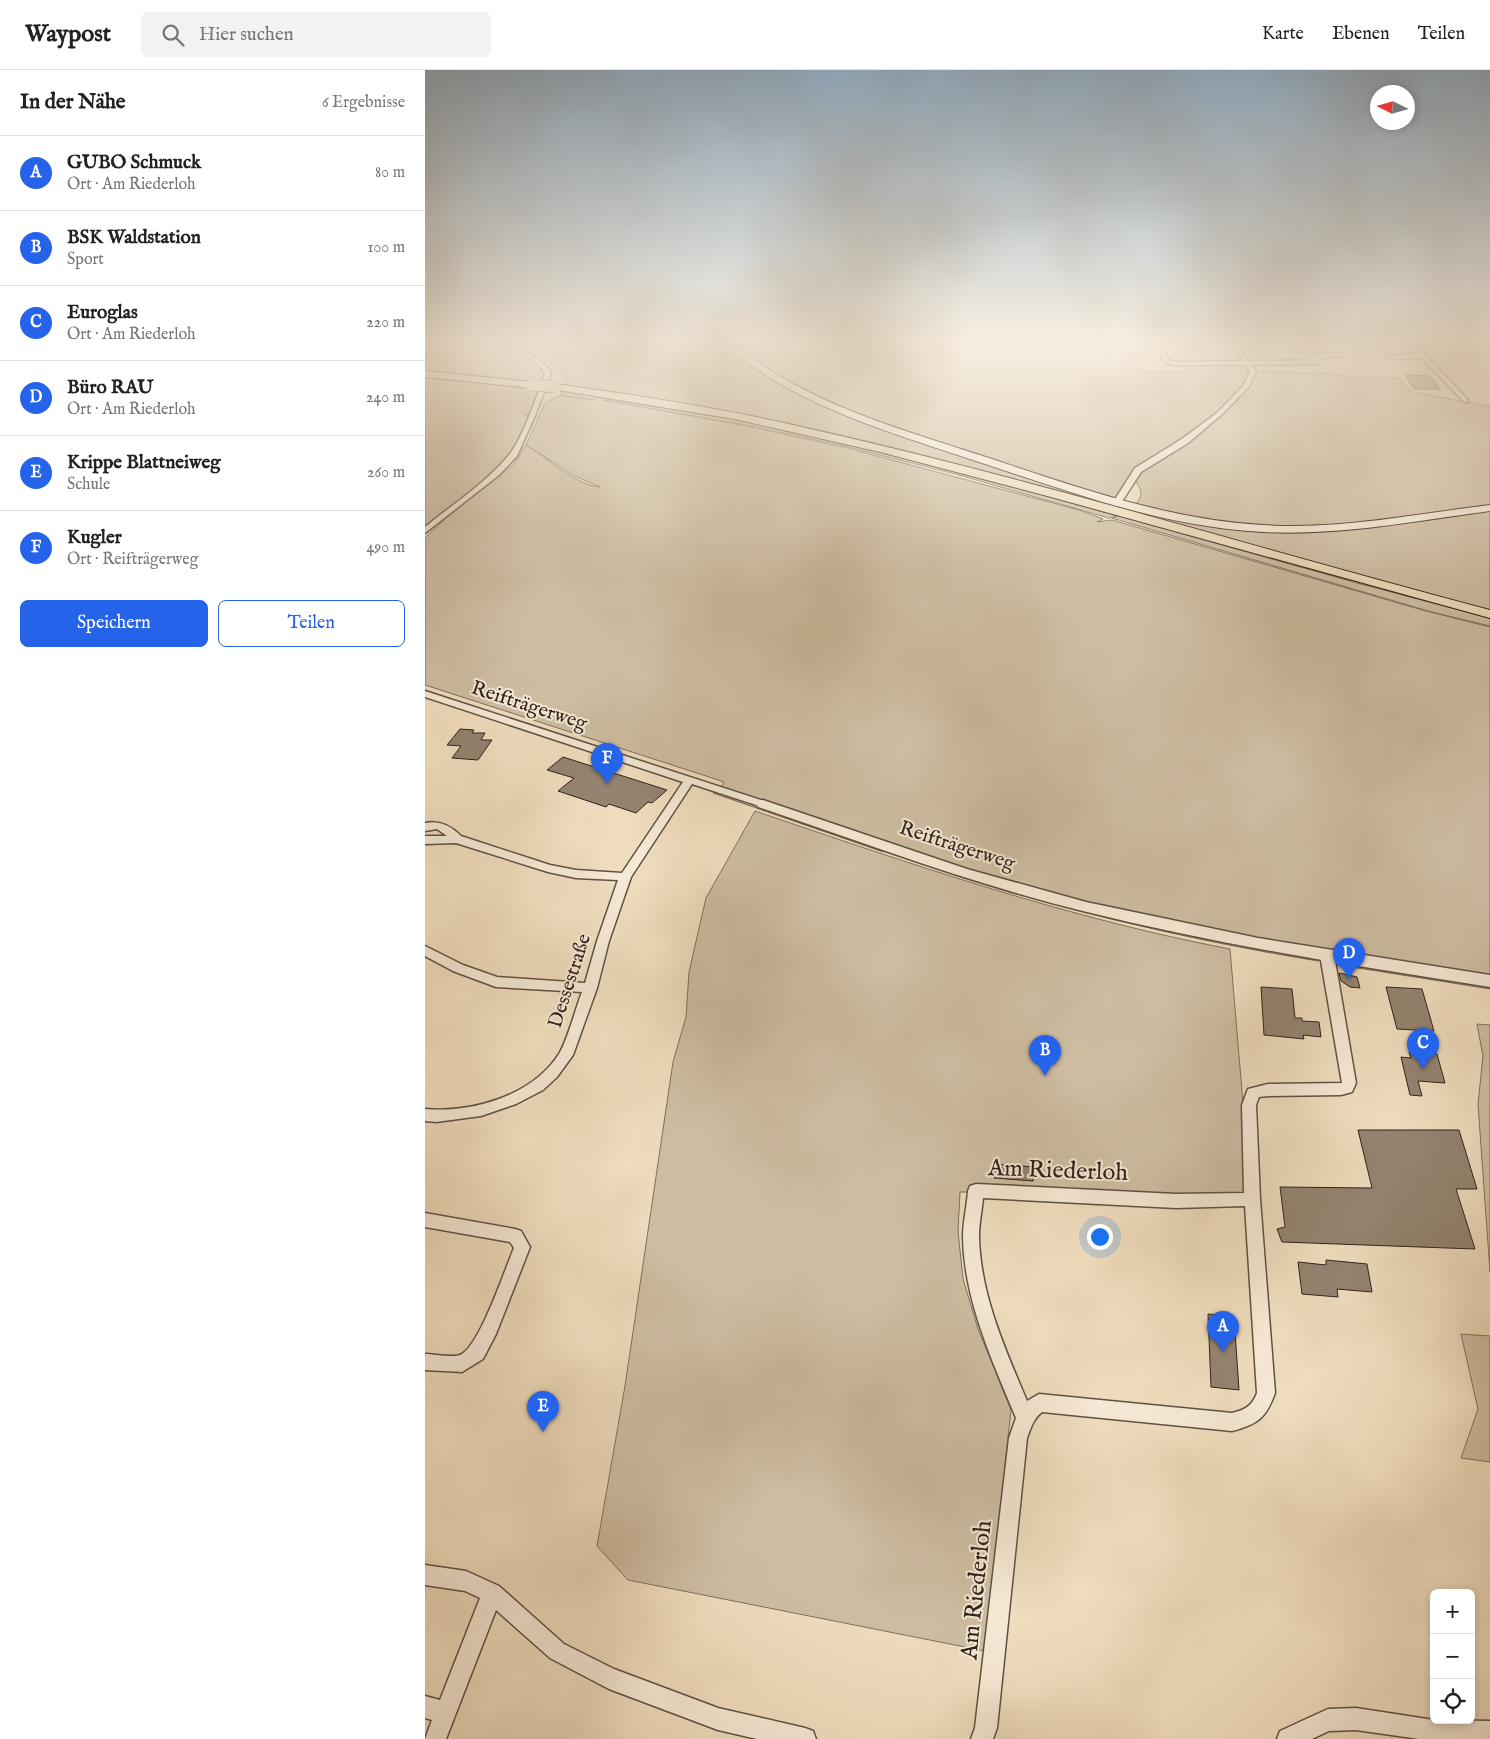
<!DOCTYPE html>
<html lang="de">
<meta charset="utf-8">
<style>
:root{--surface:#fff;--page:#f2f2f2;--text:#222;--muted:#767676;--line:#e0e0e0;--accent:#2563eb}
body{margin:0;font-family:"IM FELL English",serif;background:var(--page);color:var(--text)}
.controls{position:absolute;right:15px;bottom:15px;display:grid;overflow:hidden;border-radius:8px;box-shadow:0 2px 8px #0003}
.controls button{width:45px;height:45px;display:grid;place-items:center;padding:0;border:0;border-bottom:1px solid var(--line);background:var(--surface);color:var(--text);font:25px sans-serif}
.compass{position:absolute;left:945px;top:15px;width:45px;height:45px;border-radius:50%;background:var(--surface);box-shadow:0 2px 8px #0003;rotate:275deg}
.you{position:absolute;left:674px;top:1166px;width:18px;height:18px;margin:-12px;border:4px solid #fff;border-radius:50%;background:#1a73e8;box-shadow:0 0 0 8px #1a73e833}
.badge{display:grid;place-items:center;width:32px;height:32px;border-radius:50%;background:var(--accent);color:#fff;font-size:16px;font-weight:700}
.pin{position:absolute;translate:-50% -41px;filter:drop-shadow(0 1px 2px #0008)}
.pin::after{content:'';position:absolute;top:26px;width:18px;height:15px;background:inherit;clip-path:polygon(0 0,100% 0,50% 100%)}
.list{margin:0;padding:0;list-style:none}
h2{display:flex;justify-content:space-between;align-items:center;height:65px;margin:0;padding:0 20px;font-size:21px}
h2 small{font-size:16px;font-weight:400;color:var(--muted)}
.list li{display:grid;grid-template-columns:32px 1fr auto;gap:15px;align-items:center;box-sizing:border-box;height:75px;padding:0 20px;border-top:1px solid var(--line)}
.list b{display:block;font-size:19px;white-space:nowrap}
.list p{margin:0;font-size:16px;white-space:nowrap;color:var(--muted)}
.list em{font-size:16px;font-style:normal;color:var(--muted)}
.actions{display:flex;gap:10px;padding:15px 20px}
.actions a{flex:1;padding:11px 0;border:1px solid var(--accent);border-radius:8px;text-align:center;font-size:18px;color:var(--accent)}
.actions .main{background:var(--accent);color:#fff}
.icon{flex:none;width:28px;height:28px;fill:none;stroke:currentColor;stroke-width:2;stroke-linecap:round;stroke-linejoin:round}
.map{position:relative;flex:none;width:1065px;height:1669px;overflow:hidden}
header{display:flex;align-items:center;gap:30px;box-sizing:border-box;height:70px;padding:0 25px;background:var(--surface);border-bottom:1px solid var(--line)}
header strong{font-size:24px}
nav{display:flex;gap:28px;margin-inline-start:auto;font-size:18px}
.search{width:350px;height:45px;background:var(--page);display:flex;align-items:center;gap:12px;box-sizing:border-box;padding:0 18px;border-radius:8px;color:var(--muted);font-size:19px}
main{display:flex}
aside{flex:1;background:var(--surface)}
.map>svg:first-child{display:block}
.green{fill:#cebda2;stroke:#7e705f}
.building{fill:#938370;stroke:#2f231c}
.lines{fill:none;stroke-linecap:round;stroke-linejoin:round}
.pedestrian-casing{stroke:#5f5144;stroke-width:2}
.minor-casing{stroke:#5f5144;stroke-width:3}
.tertiary-casing{stroke:#5f5144;stroke-width:3}
.secondary-casing{stroke:#2f231c;stroke-width:2}
.trunk-casing{stroke:#2f231c;stroke-width:2}
.pedestrian{fill:#f5e8d4;fill-rule:evenodd}
.minor{fill:#f5e8d4;fill-rule:evenodd}
.tertiary{fill:#f5e8d4;fill-rule:evenodd}
.secondary{fill:#f5e8d4;fill-rule:evenodd}
.trunk{fill:#efdcbd;fill-rule:evenodd}
.trunk-bridge-casing{stroke:#2f231c;stroke-width:12;stroke-linecap:butt}
.trunk-bridge{stroke:#efdcbd;stroke-width:11}
.labels{text-anchor:middle;dominant-baseline:central;stroke-width:4;stroke-linejoin:round;paint-order:stroke}
.street-label{font-size:20px;fill:#2f231c;stroke:#f5e8d4}
.near-street-label{font-size:24px;fill:#2f231c;stroke:#f5e8d4}
</style>
<header>
<strong>Waypost</strong>
<div class="search"><svg class="icon" aria-label="search" viewBox="0 0 24 24"><circle cx="10" cy="10" r="6"/><path d="M15 15l6 6"/></svg>Hier suchen</div>
<nav><a>Karte</a><a>Ebenen</a><a>Teilen</a></nav>
</header>
<main>
<aside>
<h2>In der Nähe<small>6 Ergebnisse</small></h2>
<ul class="list">
<li><span class="badge">A</span><div><b>GUBO Schmuck</b><p>Ort · Am Riederloh</p></div><em>80 m</em></li>
<li><span class="badge">B</span><div><b>BSK Waldstation</b><p>Sport</p></div><em>100 m</em></li>
<li><span class="badge">C</span><div><b>Euroglas</b><p>Ort · Am Riederloh</p></div><em>220 m</em></li>
<li><span class="badge">D</span><div><b>Büro RAU</b><p>Ort · Am Riederloh</p></div><em>240 m</em></li>
<li><span class="badge">E</span><div><b>Krippe Blattneiweg</b><p>Schule</p></div><em>260 m</em></li>
<li><span class="badge">F</span><div><b>Kugler</b><p>Ort · Reifträgerweg</p></div><em>490 m</em></li>
</ul>
<div class="actions"><a class="main">Speichern</a><a>Teilen</a></div>
</aside>
<div class="map">
<svg width="1065" height="1669" viewBox="0 0 1065 1669">
<rect width="100%" height="100%" fill="#efdcbd"/>
<filter id="stains"><feTurbulence type="fractalNoise" baseFrequency=".004" numOctaves="4"/><feColorMatrix values="0 0 0 0 .2 0 0 0 0 .09 0 0 0 0 .02 0 0 0 .5 -.17"/></filter>
<radialGradient id="worn" r=".72"><stop offset=".6" stop-color="#630" stop-opacity="0"/><stop offset="1" stop-color="#630" stop-opacity=".3"/></radialGradient>
<g class="green">
<path d="M0 272H61L71 275 88 274 92 280 111 290 121 304 117 314 0 302Z"/>
<path d="M98 272H297L353 311 393 331 539 385 688 436 725 445 789 457 854 461 856 459 790 454 707 438C718 427 719 422 709 409H705L693 428 682 429 449 351C394 331 349 306 302 272H698L706 278 715 301 760 302 758 294 818 293H823L828 302 906 303 918 306 974 308 987 322 1065 336V541L935 508 458 377 277 338 139 318 141 311C137 305 124 290 119 287 113 283 106 282 100 277Z"/>
<path d="M0 305 117 317 105 345 99 344 104 346 86 384 69 402 0 458Z"/>
<path d="M137 320C212 332 287 343 361 359 473 383 583 415 692 446L684 448 534 405 419 376 322 355 178 330 321 356 418 377 654 440 678 449 672 452 687 450 1001 541 1065 557V906C978 893 891 880 805 864 778 858 750 854 723 848 578 813 436 767 296 717L299 712 278 705 0 615V468L21 448 89 394 101 375C122 387 151 416 175 417L150 406 101 375 120 333 134 326 171 330 135 325Z"/>
<path d="M694 446 932 513 1065 548V556L1003 541 687 448Z"/>
<path d="M290 721 460 780 458 782 288 723Z"/>
<path d="M330 741C486 794 642 848 805 879L818 1033 822 1125 535 1122 533 1161 538 1209 553 1259 586 1340 560 1581 203 1510 172 1476 200 1316 248 992 261 947 264 902 281 828Z"/>
<path d="M530 803 721 856 893 889V891C769 871 648 842 529 805Z"/>
<path d="M908 891 1065 915V919L908 894Z"/>
<path d="M1052 954 1065 955V1202L1053 1034 1058 986Z"/>
<path d="M1036 1264 1065 1266V1392L1036 1388 1053 1339Z"/>
</g>
<g class="building">
<path d="M980 305 1005 306 1015 319H989Z"/>
<path d="M35 659 49 660 47 663H60L56 670H67L53 690 27 688 36 676 22 675Z"/>
<path d="M138 687 242 720 227 733 223 732 211 743 184 734 181 737 133 721 149 708 122 700Z"/>
<path d="M914 903 932 907 935 918 925 917 916 911Z"/>
<path d="M836 917 867 919 870 948H877V951L894 952 896 967 878 965 879 969 839 965Z"/>
<path d="M961 917 997 919 1009 961 972 959Z"/>
<path d="M984 982 1012 984 1020 1013 993 1011 997 1026 985 1025 976 987 986 988Z"/>
<path d="M933 1060H1034L1052 1119H1031L1050 1179 857 1172 852 1159 860 1157 855 1117 947 1118Z"/>
<path d="M570 1094 609 1097 608 1111 569 1108Z"/>
<path d="M901 1190 942 1194 947 1222 912 1219 913 1227 877 1224 873 1192 901 1195Z"/>
<path d="M783 1244 809 1247 814 1320 786 1317Z"/>
</g>
<g class="lines">
<g class="pedestrian-casing">
<path id="pedestrian" d="M917 275H921L930 283V285H926L917 277Z"/>
</g>
<g class="minor-casing">
<g id="minor">
<path d="M88 272H94C96 283 120 288 126 304L110 346 92 386 74 405 0 463V457C28 434 61 413 84 385 98 368 112 325 120 304L115 296 89 277Z"/>
<path d="M729 272H735L744 290 751 292 818 291 805 272H811L824 291 886 290 866 272H873L888 285 928 282 931 284 892 289 895 292 892 294 826 295 831 302 823 318 796 345 763 373 716 402 694 436H691L687 434 710 398 757 369 792 343 818 316 825 302 820 295H748L740 292Z"/>
<path d="M911 272 920 274 962 272 968 276 957 279 919 278Z"/>
<path d="M982 272H988L1043 330V332H1039L997 288 962 289V287L964 286 993 284Z"/>
<path d="M0 621 342 732 344 734 342 736H334L267 714 206 807 184 871 172 918 148 985 132 1007 118 1020 91 1034 56 1046 11 1052 0 1051V1039C47 1043 107 1026 134 984 143 969 150 940 157 922L71 917 28 901 0 886V876L38 895 72 907 160 913 172 871 193 810 151 808 123 802 31 773 0 774V766H22L12 759 0 761V753C15 750 26 756 36 766L125 795 151 800 197 803 258 712 0 627Z"/>
<path d="M902 881 907 882 909 885 931 1013 927 1022 916 1025 843 1026 834 1027 831 1035 835 1129 850 1323C841 1348 833 1354 807 1361L617 1342C608 1349 606 1358 602 1368L572 1658 568 1669H546L550 1658 584 1368 591 1348C567 1290 539 1230 538 1167 538 1152 542 1136 543 1121L545 1116 551 1114 751 1124 819 1123 817 1035 823 1019 843 1014 917 1013 895 885 897 882ZM558 1128 751 1138 820 1136 832 1323C827 1336 820 1340 807 1343L614 1324 602 1331C580 1279 555 1224 554 1166 554 1153 557 1141 558 1128Z"/>
<path d="M0 1143 90 1159 96 1161 105 1177 71 1264 58 1289 37 1302 0 1300V1284C9 1284 26 1288 35 1285 54 1278 80 1199 89 1178L85 1172 0 1157Z"/>
<path d="M0 1495 41 1501 74 1516 139 1574 189 1599 293 1638 380 1658 388 1661 391 1669H332L293 1660 184 1619 125 1588 71 1540 21 1669H0L7 1650 0 1648V1626L15 1630 55 1528 40 1521 0 1515Z"/>
<path d="M931 1638 1009 1650 1065 1651V1669H994L931 1660 904 1661 887 1669H852L855 1661 903 1639Z"/>
</g>
</g>
<g class="tertiary-casing">
<path id="tertiary" d="M338 730 542 799 661 832 833 868 1065 905V917C930 896 795 875 662 842 550 815 442 774 333 737L331 734 333 731Z"/>
</g>
<g class="secondary-casing">
<path id="secondary" d="M295 272H305C327 287 348 304 372 316 438 351 511 370 582 394 666 422 749 450 838 455 914 460 990 444 1065 435V441C990 451 914 466 838 462 738 457 646 422 551 391 473 365 392 342 324 294 314 287 303 280 295 272Z"/>
</g>
<g class="trunk-casing">
<g id="trunk">
<path d="M0 301 106 312 111 315 106 318 0 307Z"/>
<path d="M130 314C210 325 290 337 368 355 603 407 833 479 1065 540V548L626 427 455 382 309 349 126 319 125 317Z"/>
</g>
</g>
<use href="#pedestrian" class="pedestrian"/>
<use href="#minor" class="minor"/>
<use href="#tertiary" class="tertiary"/>
<use href="#secondary" class="secondary"/>
<use href="#trunk" class="trunk"/>
<g class="trunk-bridge-casing">
<path id="trunk-bridge" d="M106 315 130 317"/>
</g>
<use href="#trunk-bridge" class="trunk-bridge"/>
</g>
<linearGradient id="sky" x2="0" y2="1"><stop stop-color="#91abc1"/><stop offset="0.54" stop-color="#f8efe1"/><stop offset="1" stop-color="#f8efe1" stop-opacity="0"/></linearGradient>
<rect width="1065" height="506" fill="url(#sky)"/>
<g class="labels">
<g class="street-label">
<text transform="translate(104 636) rotate(18)">Reifträgerweg</text>
<text transform="translate(532 776) rotate(18)">Reifträgerweg</text>
<text transform="translate(145 911) rotate(-72)">Dessestraße</text>
</g>
<g class="near-street-label">
<text transform="translate(633 1101) rotate(2)">Am Riederloh</text>
<text transform="translate(552 1520) rotate(-84)">Am Riederloh</text>
</g>
</g>
<rect width="100%" height="100%" filter="url(#stains)"/>
<rect width="100%" height="100%" fill="url(#worn)"/>
</svg>
<div class="controls">
<button>+</button>
<button>−</button>
<button><svg class="icon" aria-label="locate" viewBox="0 0 24 24"><circle cx="12" cy="12" r="6"/><path d="M12 2v4M12 18v4M2 12h4M18 12h4"/></svg></button>
</div>
<svg class="compass" viewBox="-18 -18 36 36"><path d="M0-13l5 13h-10z" fill="#e53935"/><path d="M0 13l5-13h-10z" fill="#767676"/></svg>
<div class="you"></div>
<div class="pin badge" style="left:798px;top:1282px">A</div>
<div class="pin badge" style="left:620px;top:1006px">B</div>
<div class="pin badge" style="left:998px;top:999px">C</div>
<div class="pin badge" style="left:924px;top:909px">D</div>
<div class="pin badge" style="left:118px;top:1362px">E</div>
<div class="pin badge" style="left:182px;top:714px">F</div>
</div>
</main>
